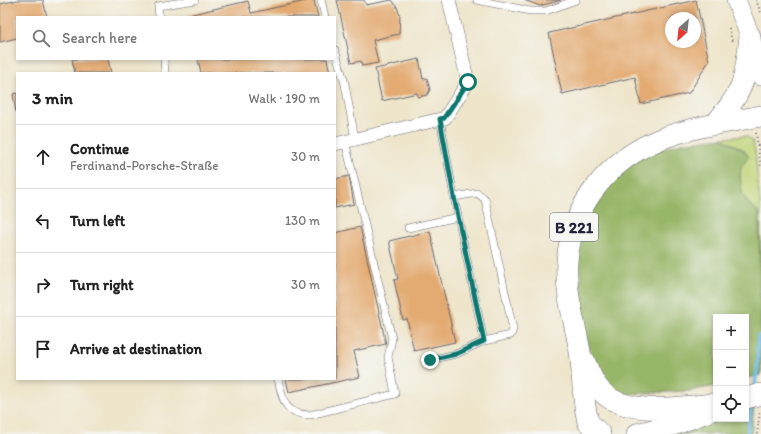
<!DOCTYPE html>
<meta charset="utf-8">
<style>
:root{--surface:#fff;--page:#f2f2f2;--text:#222;--muted:#767676;--line:#e0e0e0}
body{margin:0;font-family:Itim,sans-serif;background:var(--page);color:var(--text)}
.controls{position:absolute;right:12px;bottom:12px;display:grid;overflow:hidden;border-radius:0px;box-shadow:0 2px 6px #0003}
.controls button{width:36px;height:36px;display:grid;place-items:center;padding:0;border:0;border-bottom:1px solid var(--line);background:var(--surface);color:var(--text);font:20px sans-serif}
.compass{position:absolute;left:665px;top:12px;width:36px;height:36px;border-radius:50%;background:var(--surface);box-shadow:0 2px 6px #0003;rotate:207deg}
.stop{position:absolute;width:12px;height:12px;margin:-9px;border:3px solid #0f766e;border-radius:50%;background:#fff}
.stop.end{background:#0f766e;border-color:#fff;box-shadow:0 1px 4px #0008}
.list{margin:0;padding:0;list-style:none}
h2{display:flex;justify-content:space-between;align-items:center;height:52px;margin:0;padding:0 16px;font-size:17px}
h2 small{font-size:13px;font-weight:400;color:var(--muted)}
.list li{display:grid;grid-template-columns:26px 1fr auto;gap:12px;align-items:center;box-sizing:border-box;height:64px;padding:0 16px;border-top:1px solid var(--line)}
.list b{display:block;font-size:15px;white-space:nowrap}
.list p{margin:0;font-size:13px;white-space:nowrap;color:var(--muted)}
.list em{font-size:13px;font-style:normal;color:var(--muted)}
.icon{flex:none;width:22px;height:22px;fill:none;stroke:currentColor;stroke-width:2;stroke-linecap:round;stroke-linejoin:round}
.map{position:relative;flex:none;width:761px;height:434px;overflow:hidden}
.search{position:absolute;background:var(--surface);box-shadow:0 2px 6px #0003;left:16px;top:16px;width:320px;height:44px;display:flex;align-items:center;gap:10px;box-sizing:border-box;padding:0 14px;border-radius:0px;color:var(--muted);font-size:15px}
.panel{position:absolute;background:var(--surface);box-shadow:0 2px 6px #0003;left:16px;top:72px;width:320px;height:308px;border-radius:0px}
.map>svg:first-child{display:block}
.green{fill:#c0d477;stroke:#717b59}
.forest{fill:#98b668;stroke:#5d6c52}
.lines{fill:none;stroke-linecap:round;stroke-linejoin:round}
.stream{stroke:#74c0ee;stroke-width:3.5}
.building{fill:#e3ab72;fill-rule:evenodd}
.service-casing{stroke:#69666d;stroke-width:8}
.minor-casing{stroke:#69666d;stroke-width:14}
.secondary-casing{stroke:#69666d;stroke-width:20}
.primary-casing{stroke:#69666d;stroke-width:22}
.path{stroke:#69666d;stroke-width:2;stroke-dasharray:1 3;stroke-linecap:butt}
.service{stroke:#fff;stroke-width:7}
.minor{stroke:#fff;stroke-width:13}
.secondary{stroke:#fff;stroke-width:19}
.primary{stroke:#fff;stroke-width:21}
.route{stroke:#0f766e;stroke-width:5}
.labels{text-anchor:middle;dominant-baseline:central;stroke-width:3;stroke-linejoin:round;paint-order:stroke}
.shield{fill:#f6f6f2;stroke:#626272;stroke-width:1}
.shield-label{font-size:16px;font-weight:bold;fill:#22223b}
</style>
<div class="map">
<svg width="761" height="434" viewBox="0 0 761 434">
<rect width="100%" height="100%" fill="#f6f6f2"/>
<filter id="ink" filterUnits="userSpaceOnUse"><feTurbulence type="fractalNoise" baseFrequency=".025" numOctaves="2"/><feDisplacementMap in="SourceGraphic" scale="8" xChannelSelector="R" yChannelSelector="G"/><feConvolveMatrix kernelMatrix="1 2 1 2 8 2 1 2 1" color-interpolation-filters="sRGB"/></filter>
<filter id="wash" filterUnits="userSpaceOnUse"><feTurbulence type="fractalNoise" baseFrequency=".012" numOctaves="4" result="noise"/><feDisplacementMap in="SourceGraphic" scale="16" xChannelSelector="R" yChannelSelector="G"/><feGaussianBlur stdDeviation="0.9" result="paint"/><feColorMatrix in="noise" values="0 0 0 0 0 0 0 0 0 0 0 0 0 0 0 0 0 1.4 0 .05"/><feComposite in="paint" operator="in"/></filter>
<g filter="url(#wash)">
<rect width="100%" height="100%" fill="#eee5cb"/>
<path class="green" d="M746 136 752 140 755 150 761 212V375L759 213 749 204 742 193 740 176 741 166 749 157 743 149 721 138Z"/>
<g class="forest">
<path d="M721 138 743 150 749 157 741 166 740 176 742 193 749 204 759 212 761 375 746 378V317H716V386L688 391 627 394 616 391 607 385 592 357 583 327 576 285 578 249 582 226 608 182 644 154 682 143Z"/>
<path d="M754 407 751 434H654L716 419H746V409Z"/>
</g>
<g class="lines">
<g class="stream">
<path d="M754 390 757 371 758 336 761 335"/>
<path d="M747 434 752 404"/>
</g>
</g>
<g id="blocks">
<g class="building">
<path d="M18 0H43L47 17H17V38L0 42V4Z"/>
<path d="M310 0H314L318 17H188V15L248 1 251 13Z"/>
<path d="M337 0H364L366 5 392 0 397 7 400 16 399 34 373 40 378 63 362 66 361 61 351 63Z"/>
<path d="M524 0H561L540 6Z"/>
<path d="M696 0 709 61 689 93 641 104 635 77 562 94 549 33ZM671 18H695V42H671Z"/>
<path d="M72 59H108L111 73H75Z"/>
<path d="M198 59H327L330 73H201Z"/>
<path d="M419 59 423 79 427 78 430 90 427 95 418 97 417 93 382 101 375 69Z"/>
<path d="M17 93V111L16 112 13 94Z"/>
<path d="M349 176 354 204 335 208V179Z"/>
<path d="M360 227 386 344 354 351 360 377 289 392 286 379H335V233Z"/>
<path d="M430 231 455 342 414 351 407 319 403 320 394 280 398 279 389 241Z"/>
</g>
</g>
</g>
<g filter="url(#ink)">
<use href="#blocks" fill-opacity="0" stroke="#69666d" stroke-width="1"/>
<g class="lines">
<g class="service-casing">
<g id="service">
<path d="M321 0 325 17"/>
<path d="M477 0 530 11H546L576 0"/>
<path d="M159 17 158 6 195 0"/>
<path d="M335 50 345 84 355 139"/>
<path d="M164 59 165 73"/>
<path d="M454 197 484 341"/>
<path d="M408 228 458 217"/>
<path d="M430 360 456 354 484 341 511 335 513 329 485 199 477 193 454 197 440 119"/>
<path d="M278 379C283 401 284 414 310 415L395 394 388 357 392 339 345 141"/>
</g>
</g>
<g class="minor-casing">
<path id="minor" d="M335 144 445 118 468 82 449 0"/>
</g>
<g class="secondary-casing">
<path id="secondary" d="M736 0 750 36 761 76"/>
</g>
<g class="primary-casing">
<g id="primary">
<path d="M715 124C745 90 745 80 750 36"/>
<path d="M585 362C589 372 593 383 601 391 626 418 683 406 716 404"/>
<path d="M746 398 761 394"/>
<path d="M600 434 588 422 586 412C582 392 583 372 580 352 575 322 565 293 567 262 569 236 579 208 596 187 639 132 697 128 761 116"/>
<path d="M637 434 676 424 712 410"/>
</g>
</g>
<g class="path">
<path d="M756 0 761 13"/>
<path d="M729 28 732 41"/>
<path d="M756 133 761 168"/>
<path d="M757 434 760 412"/>
</g>
<use href="#service" class="service"/>
<use href="#minor" class="minor"/>
<use href="#secondary" class="secondary"/>
<use href="#primary" class="primary"/>
</g>
</g>
<g class="lines" filter="url(#ink)">
<path class="route" d="M430 360 456 354 484 341 454 197 440 119 444 118 468 82"/>
</g>
<g class="labels">
<rect class="shield" x="550" y="213" width="48" height="28" rx="3"/>
<g class="shield-label">
<text x="574" y="227">B 221</text>
</g>
</g>
</svg>
<div class="controls">
<button>+</button>
<button>−</button>
<button><svg class="icon" aria-label="locate" viewBox="0 0 24 24"><circle cx="12" cy="12" r="6"/><path d="M12 2v4M12 18v4M2 12h4M18 12h4"/></svg></button>
</div>
<svg class="compass" viewBox="-18 -18 36 36"><path d="M0-13l5 13h-10z" fill="#e53935"/><path d="M0 13l5-13h-10z" fill="#767676"/></svg>
<div class="stop" style="left:468px;top:82px"></div>
<div class="stop end" style="left:430px;top:360px"></div>
<div class="search"><svg class="icon" aria-label="search" viewBox="0 0 24 24"><circle cx="10" cy="10" r="6"/><path d="M15 15l6 6"/></svg>Search here</div>
<section class="panel">
<h2>3 min<small>Walk · 190 m</small></h2>
<ul class="list">
<li><svg class="icon" aria-label="ahead" viewBox="0 0 24 24"><path d="M12 20V5M6 11l6-6 6 6"/></svg><div><b>Continue</b><p>Ferdinand-Porsche-Straße</p></div><em>30 m</em></li>
<li><svg class="icon" aria-label="left" viewBox="0 0 24 24"><path d="M17 20v-9H6M10 6l-5 5 5 5"/></svg><div><b>Turn left</b></div><em>130 m</em></li>
<li><svg class="icon" aria-label="right" viewBox="0 0 24 24"><path d="M7 20v-9h11M14 6l5 5-5 5"/></svg><div><b>Turn right</b></div><em>30 m</em></li>
<li><svg class="icon" aria-label="arrive" viewBox="0 0 24 24"><path d="M6 21V4h12l-3 4 3 4H6"/></svg><div><b>Arrive at destination</b></div></li>
</ul>
</section>
</div>
